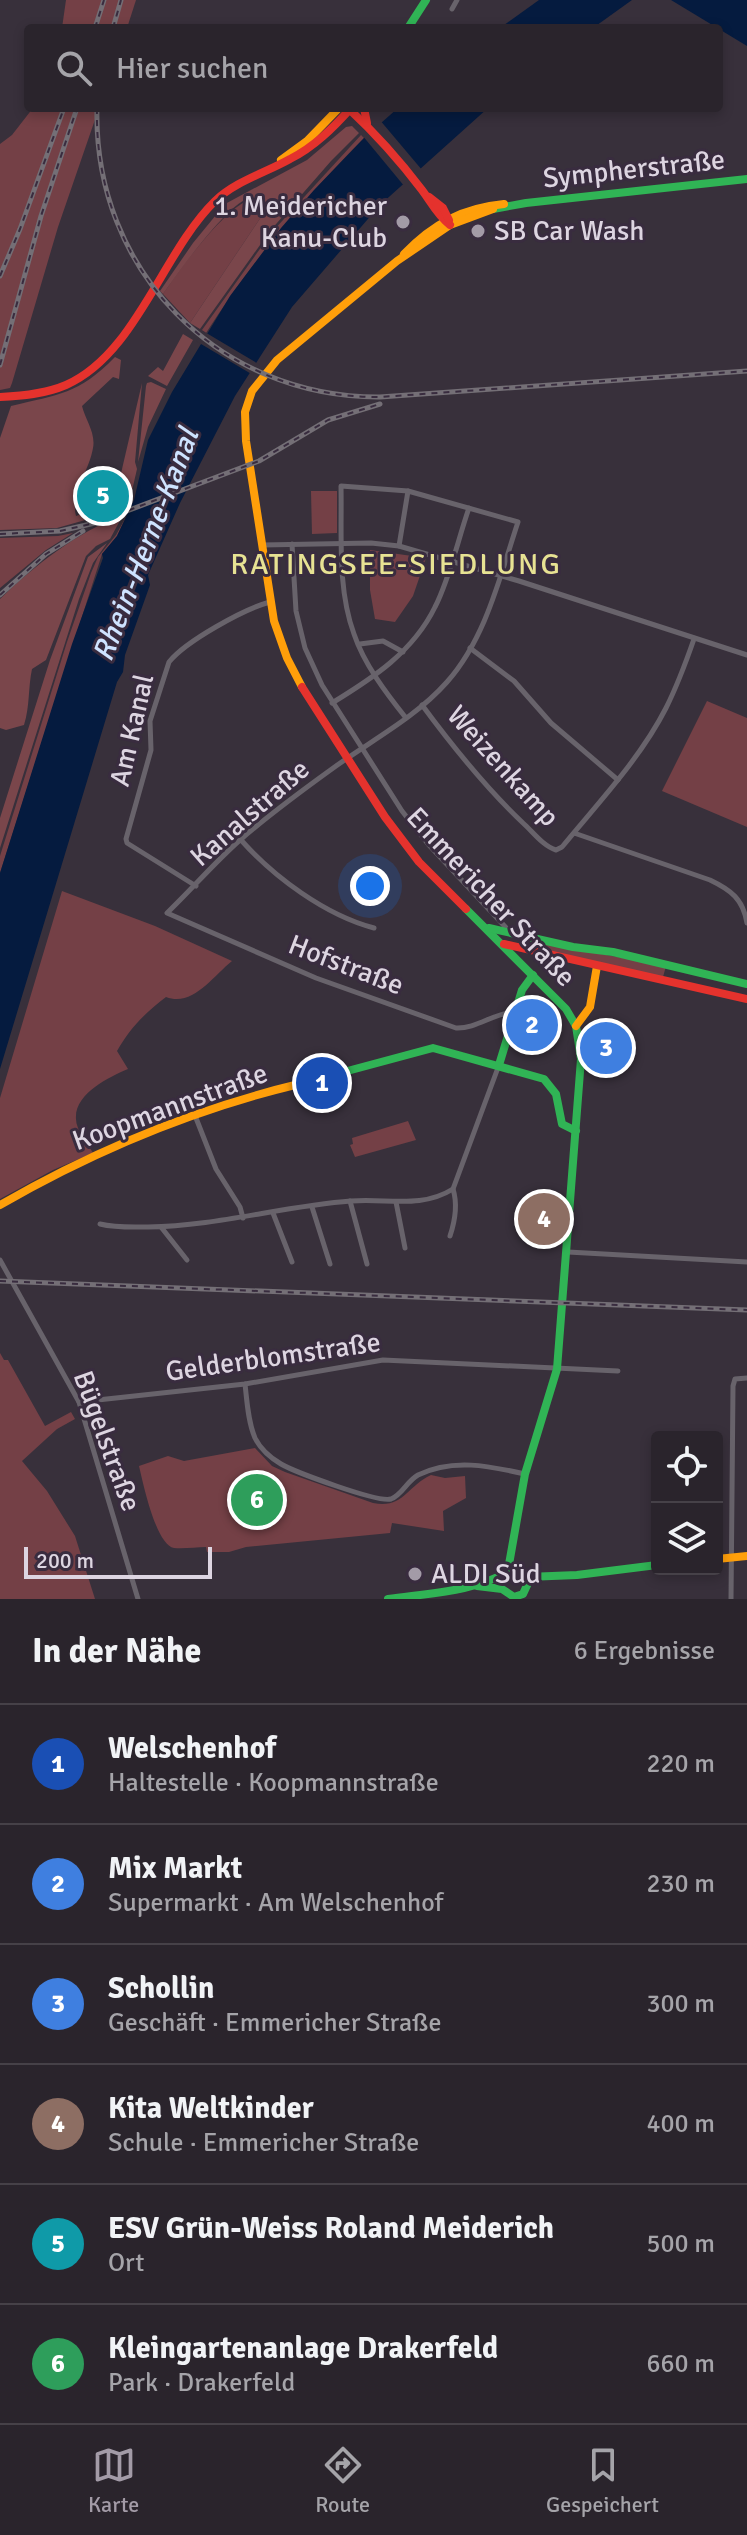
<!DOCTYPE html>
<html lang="de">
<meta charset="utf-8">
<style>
:root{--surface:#2a242c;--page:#363038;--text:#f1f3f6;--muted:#a5a4a9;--line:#464148;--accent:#a39ba7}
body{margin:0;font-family:Signika,sans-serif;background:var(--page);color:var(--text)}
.controls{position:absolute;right:24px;bottom:24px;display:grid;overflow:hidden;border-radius:8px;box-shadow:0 4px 12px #0003}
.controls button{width:72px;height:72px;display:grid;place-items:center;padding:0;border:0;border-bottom:2px solid var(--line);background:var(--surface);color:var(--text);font:40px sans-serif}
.scale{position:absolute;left:24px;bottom:20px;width:188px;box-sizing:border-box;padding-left:8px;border:4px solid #ddd5e1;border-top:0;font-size:22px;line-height:28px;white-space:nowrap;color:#ddd5e1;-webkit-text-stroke:6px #392c3f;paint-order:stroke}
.you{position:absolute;left:370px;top:886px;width:28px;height:28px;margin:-20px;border:6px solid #fff;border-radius:50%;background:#1a73e8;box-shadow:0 0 0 12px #1a73e833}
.badge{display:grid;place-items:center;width:52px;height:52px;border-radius:50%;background:var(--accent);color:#fff;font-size:26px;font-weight:700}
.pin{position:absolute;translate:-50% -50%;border:4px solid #fff;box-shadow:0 2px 8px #0006}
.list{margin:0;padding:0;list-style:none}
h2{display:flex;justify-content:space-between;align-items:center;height:104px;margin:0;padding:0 32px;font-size:34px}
h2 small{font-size:26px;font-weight:400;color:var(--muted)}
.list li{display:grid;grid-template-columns:52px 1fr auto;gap:24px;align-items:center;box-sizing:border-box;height:120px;padding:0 32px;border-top:2px solid var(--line)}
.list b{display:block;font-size:30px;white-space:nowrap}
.list p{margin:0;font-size:26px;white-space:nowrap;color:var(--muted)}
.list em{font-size:26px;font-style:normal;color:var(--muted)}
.icon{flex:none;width:44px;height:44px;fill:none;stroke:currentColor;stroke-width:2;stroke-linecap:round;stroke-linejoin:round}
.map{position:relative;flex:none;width:747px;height:1599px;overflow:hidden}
.search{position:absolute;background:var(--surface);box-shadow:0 4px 12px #0003;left:24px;right:24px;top:24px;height:88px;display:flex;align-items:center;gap:20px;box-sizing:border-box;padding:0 28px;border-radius:8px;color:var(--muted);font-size:30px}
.sheet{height:824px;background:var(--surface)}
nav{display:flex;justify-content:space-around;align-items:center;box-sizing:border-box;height:112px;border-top:2px solid var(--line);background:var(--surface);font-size:22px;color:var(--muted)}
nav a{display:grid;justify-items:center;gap:4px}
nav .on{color:var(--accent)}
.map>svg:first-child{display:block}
.green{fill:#744046}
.forest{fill:#7a464b}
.water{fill:#051b3f}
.pier{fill:#38303b}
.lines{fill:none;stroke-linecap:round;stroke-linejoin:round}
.street{stroke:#68636b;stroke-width:5}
.fast{stroke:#30b455;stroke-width:8}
.slow{stroke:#ff9f0a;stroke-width:8}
.jam{stroke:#e5322d;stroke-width:8}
.rail-casing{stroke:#746f76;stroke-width:5}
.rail{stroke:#392c3f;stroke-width:2;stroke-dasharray:6;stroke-linecap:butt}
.poi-dot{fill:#a39ba7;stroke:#392c3f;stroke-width:3}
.labels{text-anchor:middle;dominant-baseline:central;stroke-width:6;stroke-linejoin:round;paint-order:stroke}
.street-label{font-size:28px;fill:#ddd5e1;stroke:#392c3f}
.poi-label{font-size:28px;fill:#ddd5e1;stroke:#392c3f;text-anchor:start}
.water-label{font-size:30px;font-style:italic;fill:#cee3ff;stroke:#392c3f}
.neighbourhood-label{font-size:30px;letter-spacing:2px;fill:#e7e293;stroke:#392c3f}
</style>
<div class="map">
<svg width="747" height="1599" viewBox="0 0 747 1599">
<rect width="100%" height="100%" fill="#38303b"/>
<g class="green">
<path d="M66 0H136L127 28H62Z"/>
<path d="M33 108H99L58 227 12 383 10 388 0 390V144L12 135Z"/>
<path d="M361 135 364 138C305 197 251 263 206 333L202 330 272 232Z"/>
<path d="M255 198 259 200 262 207 261 217 190 323 163 294C179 270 228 202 255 198Z"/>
<path d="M311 491H337V533L312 534Z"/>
<path d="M127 515 117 536 102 554 0 873V856L67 642 91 573 98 557 116 535Z"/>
<path d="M73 533 46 550 0 588V538L58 536Z"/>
<path d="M370 550 426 558 413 596 395 622 375 619 370 590Z"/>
<path d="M707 701 747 718V827L662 791Z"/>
<path d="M62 891 155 926 232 961C212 977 193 1007 166 997 146 1012 130 1028 117 1051L128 1069C109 1077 74 1094 76 1119 76 1130 87 1143 93 1153L53 1170 0 1199V1098Z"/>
<path d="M542 943 666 966 663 977 541 950Z"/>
<path d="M408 1121 416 1140 355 1157 350 1145 353 1144 352 1138Z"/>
<path d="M0 1353 4 1360H8L45 1426 71 1412 75 1419 57 1429 22 1461 47 1491 75 1536 95 1599H0Z"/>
<path d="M255 1448 272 1466 285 1472 373 1503C403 1509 406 1487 431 1475L445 1478 465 1476 466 1498 443 1511 444 1531 392 1523 390 1533 246 1547 229 1552H207L206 1547C196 1547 184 1549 174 1548 156 1545 143 1483 139 1466L168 1456 184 1461Z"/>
</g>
<g class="forest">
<path d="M352 126 359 133 331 161 270 231 200 329 190 323 261 217 262 207 259 200C254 198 253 197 247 199 226 206 177 274 163 294L160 291 193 243 225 204 307 160 346 127Z"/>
<path d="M183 334 193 340 167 386 148 376 158 367 163 371Z"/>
<path d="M115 357 121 360 119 379 113 377 82 406C85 419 96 433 93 448 89 472 70 493 76 516L109 504 110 507 122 503 118 492 119 482 142 383 135 462 137 469 128 508 57 528 0 530V438L11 406C59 394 78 395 115 357Z"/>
<path d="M151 382 166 389 148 427 138 462 146 386 147 383Z"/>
<path d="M123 515 110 539 96 546 86 556 46 660 32 669C28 688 30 706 24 725L6 730 0 728V599C35 565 77 532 123 515Z"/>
<path d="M107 543 93 563 79 599 0 848V818L50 660 88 557Z"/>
</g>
<g class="water">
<path d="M539 0H632L593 28H500Z"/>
<path d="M671 0H747V46Z"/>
<path d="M398 108H488L380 205 292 307 235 396 180 503 148 575 150 585 125 655 123 672 117 682 0 1069V873L72 644 103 558 102 554 117 536 134 500 148 440 172 392 230 296 281 228 314 190 364 138Z"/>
</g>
<g class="pier">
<path d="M379 119 422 170 405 187 362 135Z"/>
<path d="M203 331 260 365 253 375 196 341Z"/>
</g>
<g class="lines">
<g class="street">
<path d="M452 9 457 0"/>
<path d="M292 544 296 611 305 648 322 685 402 811 428 844 511 933"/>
<path d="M262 545 371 543 399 546 519 581 747 655"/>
<path d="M399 546 408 491"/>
<path d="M360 644 383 641 403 652"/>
<path d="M470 648 514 681 551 723 618 780"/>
<path d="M332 703C373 678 413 652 435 607 450 578 458 539 469 508"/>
<path d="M422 705C453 747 485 787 523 823 533 832 543 846 556 850L562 847C598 803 640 759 666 708 677 686 686 662 694 639"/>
<path d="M406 718C386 693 364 664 354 634 337 588 342 534 341 486L408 491 518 522C500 576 486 638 447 682 416 717 374 739 336 766 304 789 270 814 240 840 214 863 192 889 167 913L316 978 456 1028C476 1029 494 1013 514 1012"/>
<path d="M574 833 710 880C731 890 743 899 747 923"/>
<path d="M241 840C274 877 325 915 374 928"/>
<path d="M196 886 127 843 126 839 151 750 150 721 169 662C186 641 244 609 270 602"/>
<path d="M196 1118 216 1169 240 1207 243 1218"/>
<path d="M350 1201 367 1264"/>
<path d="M396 1202 405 1248"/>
<path d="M312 1207 330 1264"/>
<path d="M273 1213 292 1262"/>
<path d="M100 1224C116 1228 131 1227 148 1227 217 1226 283 1206 351 1201 387 1198 421 1209 453 1189L499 1065"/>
<path d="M161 1227 187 1260"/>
<path d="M450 1236C455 1221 458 1205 453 1189"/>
<path d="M568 1252 747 1262"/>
<path d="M0 1260 79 1402 138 1599"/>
<path d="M245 1384C247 1401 248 1422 255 1438 260 1448 271 1458 281 1464 295 1472 378 1503 391 1499 402 1495 407 1481 418 1475 453 1458 489 1466 525 1474"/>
<path d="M79 1402 245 1384 383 1360 618 1371"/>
<path d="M731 1599 733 1386 735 1379 747 1378"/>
</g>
<g class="fast">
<path d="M408 28 426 0"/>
<path d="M493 209 526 203 747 179"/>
<path d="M466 909 566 1009 576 1026 581 1059 557 1369 525 1474 508 1570"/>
<path d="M489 928 573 947 613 952 747 984"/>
<path d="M499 1065 522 990 533 975"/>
<path d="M299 1084 433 1048 544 1079 556 1094 562 1124 576 1131"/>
<path d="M527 1577 577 1575 657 1565"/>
<path d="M388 1599C431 1593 475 1592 513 1569L525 1573 529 1581 523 1594 514 1597 502 1589 477 1586"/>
</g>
<g class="slow">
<path d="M281 160 307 141 339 108"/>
<path d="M404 254C433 224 462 208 504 204"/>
<path d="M302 687 287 658 274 621 246 441 245 412 252 391 277 360 397 261 450 225 493 209"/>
<path d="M576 1026 590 1007 597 966"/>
<path d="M0 1205C92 1152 195 1109 299 1084"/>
<path d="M717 1559 747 1556"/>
</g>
<g class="jam">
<path d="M348 108C375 133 400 161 422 190 431 202 437 215 450 225"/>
<path d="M364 108 367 123"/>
<path d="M429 197 443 208 449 220"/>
<path d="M0 397C22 396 45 394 66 385 136 354 162 253 215 201 236 181 265 173 290 159 314 147 333 128 351 108"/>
<path d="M302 687 385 817 419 862 466 909"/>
<path d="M504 944 747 999"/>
</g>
<g class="rail-casing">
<g id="rail">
<path d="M95 28 104 0"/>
<path d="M113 28 121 0"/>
<path d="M97 108C93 270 218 398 380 397L747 371"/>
<path d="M0 276 20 229 64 108"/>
<path d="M0 365 41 216 77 108"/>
<path d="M0 534 60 531 95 523 259 461 328 420 380 404"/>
<path d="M0 595 46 554 83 531"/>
<path d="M0 1281 747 1310"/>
</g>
</g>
<use href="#rail" class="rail"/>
</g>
<g class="poi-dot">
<circle cx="403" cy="222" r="8"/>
<circle cx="478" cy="231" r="8"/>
<circle cx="415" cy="1574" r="8"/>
</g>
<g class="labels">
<g class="street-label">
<text transform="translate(634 169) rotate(-6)">Sympherstraße</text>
<text transform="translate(132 730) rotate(-77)">Am Kanal</text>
<text transform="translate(503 766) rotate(48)">Weizenkamp</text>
<text transform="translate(250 813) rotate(-41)">Kanalstraße</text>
<text transform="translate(491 897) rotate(47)">Emmericher Straße</text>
<text transform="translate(346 965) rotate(21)">Hofstraße</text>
<text transform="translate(170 1107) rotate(-20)">Koopmannstraße</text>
<text transform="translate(273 1357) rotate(-8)">Gelderblomstraße</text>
<text transform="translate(107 1441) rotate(70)">Bügelstraße</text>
</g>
<g class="poi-label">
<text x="387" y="206" text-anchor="end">1. Meidericher<tspan x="387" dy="32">Kanu-Club</tspan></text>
<text x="494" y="231">SB Car Wash</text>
<text x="431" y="1574">ALDI Süd</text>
</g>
<g class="water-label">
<text transform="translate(146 545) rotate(-69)">Rhein-Herne-Kanal</text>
</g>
<g class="neighbourhood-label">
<text x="396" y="564">RATINGSEE-SIEDLUNG</text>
</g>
</g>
</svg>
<div class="controls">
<button><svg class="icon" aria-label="locate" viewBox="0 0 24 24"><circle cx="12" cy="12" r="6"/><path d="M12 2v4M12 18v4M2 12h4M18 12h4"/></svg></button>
<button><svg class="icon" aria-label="layers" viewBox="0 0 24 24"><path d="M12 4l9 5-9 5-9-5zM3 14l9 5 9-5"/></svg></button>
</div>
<div class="scale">200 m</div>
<div class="you"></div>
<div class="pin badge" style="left:322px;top:1083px;background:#1a4fb4">1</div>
<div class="pin badge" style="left:532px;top:1025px;background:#3f7fe0">2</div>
<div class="pin badge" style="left:606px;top:1048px;background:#3f7fe0">3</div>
<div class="pin badge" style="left:544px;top:1219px;background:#8d6e63">4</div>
<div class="pin badge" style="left:103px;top:496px;background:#0f9aa8">5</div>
<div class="pin badge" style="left:257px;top:1500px;background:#2e9e5b">6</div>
<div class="search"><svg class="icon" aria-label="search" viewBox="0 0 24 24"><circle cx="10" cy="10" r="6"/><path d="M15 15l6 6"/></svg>Hier suchen</div>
</div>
<section class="sheet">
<h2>In der Nähe<small>6 Ergebnisse</small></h2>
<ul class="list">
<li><span class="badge" style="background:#1a4fb4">1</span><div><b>Welschenhof</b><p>Haltestelle · Koopmannstraße</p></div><em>220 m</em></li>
<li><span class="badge" style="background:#3f7fe0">2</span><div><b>Mix Markt</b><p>Supermarkt · Am Welschenhof</p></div><em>230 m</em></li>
<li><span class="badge" style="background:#3f7fe0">3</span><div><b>Schollin</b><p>Geschäft · Emmericher Straße</p></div><em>300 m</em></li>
<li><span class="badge" style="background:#8d6e63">4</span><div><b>Kita Weltkinder</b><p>Schule · Emmericher Straße</p></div><em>400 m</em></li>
<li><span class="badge" style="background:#0f9aa8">5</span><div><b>ESV Grün-Weiss Roland Meiderich</b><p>Ort</p></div><em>500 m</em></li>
<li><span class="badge" style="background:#2e9e5b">6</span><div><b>Kleingartenanlage Drakerfeld</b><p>Park · Drakerfeld</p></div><em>660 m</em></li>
</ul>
</section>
<nav>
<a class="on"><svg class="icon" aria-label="map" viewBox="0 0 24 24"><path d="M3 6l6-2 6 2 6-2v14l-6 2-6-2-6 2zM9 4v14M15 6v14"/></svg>Karte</a>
<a><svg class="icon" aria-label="directions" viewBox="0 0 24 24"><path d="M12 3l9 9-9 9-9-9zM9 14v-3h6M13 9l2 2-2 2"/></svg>Route</a>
<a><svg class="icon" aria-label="saved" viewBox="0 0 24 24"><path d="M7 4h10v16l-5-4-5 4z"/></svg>Gespeichert</a>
</nav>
